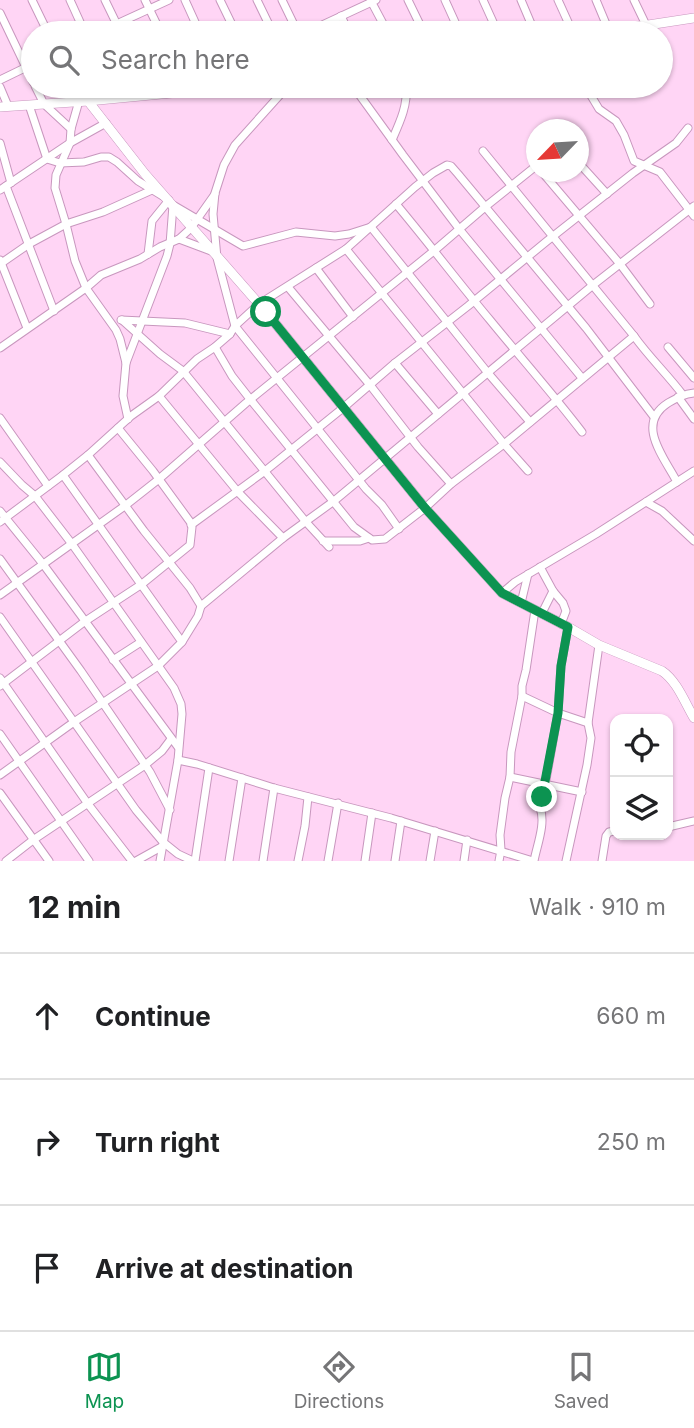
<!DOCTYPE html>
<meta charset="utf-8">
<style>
:root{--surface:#fff;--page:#f6f6f6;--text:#202124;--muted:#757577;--line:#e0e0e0;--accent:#0c9351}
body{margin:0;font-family:Inter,sans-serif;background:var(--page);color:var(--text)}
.controls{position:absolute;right:21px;bottom:21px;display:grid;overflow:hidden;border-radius:14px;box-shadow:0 2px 5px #0004}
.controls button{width:63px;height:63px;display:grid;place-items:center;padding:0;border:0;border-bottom:2px solid var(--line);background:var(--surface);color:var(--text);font:35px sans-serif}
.compass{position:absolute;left:526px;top:119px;width:63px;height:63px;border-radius:50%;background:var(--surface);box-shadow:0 2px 5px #0004;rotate:245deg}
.stop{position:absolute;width:21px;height:21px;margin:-16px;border:5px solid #0c9351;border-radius:50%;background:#fff}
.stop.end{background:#0c9351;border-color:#fff;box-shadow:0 2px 7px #0008}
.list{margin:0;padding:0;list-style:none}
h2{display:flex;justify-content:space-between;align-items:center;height:91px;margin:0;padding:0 28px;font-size:30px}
h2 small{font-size:23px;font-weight:400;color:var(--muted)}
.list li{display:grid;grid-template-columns:46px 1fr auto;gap:21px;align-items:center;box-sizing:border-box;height:126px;padding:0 28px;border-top:2px solid var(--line)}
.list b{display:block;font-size:26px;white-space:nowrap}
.list em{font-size:23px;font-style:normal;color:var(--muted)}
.icon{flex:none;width:38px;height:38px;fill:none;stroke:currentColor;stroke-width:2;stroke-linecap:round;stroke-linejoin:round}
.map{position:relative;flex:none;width:694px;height:861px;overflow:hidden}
.search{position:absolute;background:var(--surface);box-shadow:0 2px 5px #0004;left:21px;right:21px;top:21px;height:77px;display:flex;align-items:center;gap:18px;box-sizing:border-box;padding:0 24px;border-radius:38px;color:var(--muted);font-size:26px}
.sheet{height:469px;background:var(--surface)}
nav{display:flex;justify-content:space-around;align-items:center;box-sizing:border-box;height:98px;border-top:2px solid var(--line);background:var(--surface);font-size:19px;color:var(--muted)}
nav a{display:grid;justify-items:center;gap:4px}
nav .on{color:var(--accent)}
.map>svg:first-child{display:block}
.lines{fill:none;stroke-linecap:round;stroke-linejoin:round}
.minor-casing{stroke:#c897be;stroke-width:9}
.major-casing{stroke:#c897be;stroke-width:10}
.minor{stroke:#fff;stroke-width:7}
.major{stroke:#fff;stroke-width:9}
.route{stroke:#0c9351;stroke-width:9}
</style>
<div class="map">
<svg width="694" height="861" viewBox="0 0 694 861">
<rect width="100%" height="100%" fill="#ffd5f5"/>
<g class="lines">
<g class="minor-casing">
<g id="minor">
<path d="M32 0 48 33"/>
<path d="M70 0 85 33"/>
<path d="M105 0 121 33"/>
<path d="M145 0 161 33"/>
<path d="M185 0 200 33"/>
<path d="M220 0 236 33"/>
<path d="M257 0 273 33"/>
<path d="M282 0 298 33"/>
<path d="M408 0 424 33"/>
<path d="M445 0 460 33"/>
<path d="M483 0 498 33"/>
<path d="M521 0 535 33"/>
<path d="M558 0 573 33"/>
<path d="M596 0 609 31"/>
<path d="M634 0 646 25"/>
<path d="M371 1 388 33"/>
<path d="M0 13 33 82"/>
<path d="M341 16 349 33"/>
<path d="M97 33 169 0"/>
<path d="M305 33 376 0"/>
<path d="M0 80 33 64"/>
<path d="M35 86 44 104 71 129"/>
<path d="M72 86 79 101 71 129 70 143 56 175 55 188 66 224 75 261 86 288 116 330 120 339 126 363"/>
<path d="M109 86 115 98"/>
<path d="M288 86 235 145 224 165 215 193 213 214 217 258 235 326 366 489 382 505 399 529"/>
<path d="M353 86 403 155 460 230 582 378"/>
<path d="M581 86 590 94 599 109 616 121 624 135 634 161 660 172 694 216"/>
<path d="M0 87 8 106"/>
<path d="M29 105 47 159 60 163 84 162 101 157H109L117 162 138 181 169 200 152 221 148 254"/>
<path d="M392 140C400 122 408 105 406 86"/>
<path d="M0 143 11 183"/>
<path d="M483 151 634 336C649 357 667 374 683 395"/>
<path d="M578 162 607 194"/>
<path d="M542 172 620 264 650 304"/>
<path d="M6 186 54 311"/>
<path d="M0 190 70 143 106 123"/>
<path d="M396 204C428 242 458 282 490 320 521 358 553 394 582 432"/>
<path d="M179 239 211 251"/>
<path d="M346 249 504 444 528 471"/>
<path d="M0 260 27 328"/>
<path d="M0 264 29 244 66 224 103 212 152 190"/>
<path d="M316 268 353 317"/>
<path d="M288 287 370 385 418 447 451 484"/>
<path d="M121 320 185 323 230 334"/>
<path d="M122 320 160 354 183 371 306 522 329 547"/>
<path d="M215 347 232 376 250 399 354 527 372 540 385 539 425 508 451 484 504 444 634 336"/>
<path d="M668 347 694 378"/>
<path d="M0 348 86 288 101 275 140 259 160 247 179 239 191 228 215 194"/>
<path d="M395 363 438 414"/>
<path d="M159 396 238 492 283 538"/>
<path d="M678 397 694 419"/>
<path d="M0 418 48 486"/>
<path d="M128 419 123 396 126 363 167 256 170 244 173 205 243 246 296 232 335 236 349 234 371 227 488 373 530 422"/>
<path d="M88 455 144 531 190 588 201 606 198 616 182 642"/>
<path d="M0 462 22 485 35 496 72 544 174 688 181 704 182 714 178 760"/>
<path d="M677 482C664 457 635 424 668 403 677 398 684 394 694 393"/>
<path d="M646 502 662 511 694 541"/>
<path d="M0 511 43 564 178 747"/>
<path d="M0 522 63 475 88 455 131 416 159 396 197 359 215 347 230 334 235 326 259 304 346 249 415 187 433 173 447 165 451 166 458 174 586 328 654 417"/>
<path d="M191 525 265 471 343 408 395 363 468 306 547 241 633 173 676 143 688 128"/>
<path d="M323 541H360L369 538"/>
<path d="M0 559 81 671 150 772 170 810"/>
<path d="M540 567 553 591 563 603 566 611 561 624"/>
<path d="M502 593 515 582 596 534 694 471"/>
<path d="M0 595 126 505 159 479 246 403 435 250 485 207 536 166"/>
<path d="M521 603 528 574"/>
<path d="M201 606 283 538 334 501 593 285 694 206"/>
<path d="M542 613 553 591"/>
<path d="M0 617 136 810 163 842 178 854 193 861"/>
<path d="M113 660 141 642"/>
<path d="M0 678 88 804 132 861"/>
<path d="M0 686 84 622 142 584 190 545 192 527 191 523 153 471 118 428"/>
<path d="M522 696 558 713 588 723"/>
<path d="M0 734 89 861"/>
<path d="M0 775 74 722 158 666 182 642 63 475"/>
<path d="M510 777 582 792"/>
<path d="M0 793 49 861"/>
<path d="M668 827 694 821"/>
<path d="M6 861 33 840 145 765 162 751 171 739"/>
<path d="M136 861 163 846"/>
<path d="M160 861 178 760 197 764 274 788 391 818 533 861"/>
<path d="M195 861 209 768"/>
<path d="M229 861 242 778"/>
<path d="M263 861 274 788"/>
<path d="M298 861 305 826 308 797"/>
<path d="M328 861 338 803"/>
<path d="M365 861 372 813"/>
<path d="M395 861 401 821"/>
<path d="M430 861 435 831"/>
<path d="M464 861 467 840"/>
<path d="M499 861 501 850 500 835 505 798 510 777 511 752 522 696V686L526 670 535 610"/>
<path d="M534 861C537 845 546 823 540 808 543 800 541 793 545 785L558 713 561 666 568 627"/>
<path d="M566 861 587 765 591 738 588 723 599 645"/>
<path d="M602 861 606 836 609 832 615 831"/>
</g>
</g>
<g class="major-casing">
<g id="major">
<path d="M596 33 694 18"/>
<path d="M88 101 145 174 266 312 425 508 502 593 568 627 599 645 662 671C677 681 685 703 694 718"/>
<path d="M0 107 88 101 245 86"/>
</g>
</g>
<use href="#minor" class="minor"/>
<use href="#major" class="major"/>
</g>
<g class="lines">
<path class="route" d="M266 312 425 508 502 593 568 627 561 666 558 713 542 797"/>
</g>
</svg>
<div class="controls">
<button><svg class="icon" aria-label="locate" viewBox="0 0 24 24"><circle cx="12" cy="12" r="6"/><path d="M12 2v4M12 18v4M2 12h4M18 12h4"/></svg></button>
<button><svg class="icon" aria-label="layers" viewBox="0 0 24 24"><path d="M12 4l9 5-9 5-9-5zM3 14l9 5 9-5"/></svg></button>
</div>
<svg class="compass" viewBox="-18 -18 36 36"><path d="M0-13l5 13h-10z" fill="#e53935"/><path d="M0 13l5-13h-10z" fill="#757577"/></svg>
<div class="stop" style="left:266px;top:312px"></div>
<div class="stop end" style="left:542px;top:797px"></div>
<div class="search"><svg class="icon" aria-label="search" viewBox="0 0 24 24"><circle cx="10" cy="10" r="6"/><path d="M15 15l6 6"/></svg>Search here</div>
</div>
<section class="sheet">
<h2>12 min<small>Walk · 910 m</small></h2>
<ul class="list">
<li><svg class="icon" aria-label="ahead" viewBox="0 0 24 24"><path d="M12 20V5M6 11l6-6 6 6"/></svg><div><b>Continue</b></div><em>660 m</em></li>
<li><svg class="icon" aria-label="right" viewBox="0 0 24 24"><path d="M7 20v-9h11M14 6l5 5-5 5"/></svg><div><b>Turn right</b></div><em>250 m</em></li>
<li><svg class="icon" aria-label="arrive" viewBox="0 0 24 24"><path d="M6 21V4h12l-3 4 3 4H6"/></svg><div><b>Arrive at destination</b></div></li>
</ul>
</section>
<nav>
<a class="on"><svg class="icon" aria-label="map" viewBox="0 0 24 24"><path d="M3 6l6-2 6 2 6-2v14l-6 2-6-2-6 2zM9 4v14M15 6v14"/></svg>Map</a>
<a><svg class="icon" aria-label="directions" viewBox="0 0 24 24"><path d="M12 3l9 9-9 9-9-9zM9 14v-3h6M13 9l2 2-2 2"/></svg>Directions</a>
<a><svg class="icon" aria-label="saved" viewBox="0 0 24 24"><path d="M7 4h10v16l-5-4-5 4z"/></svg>Saved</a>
</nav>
